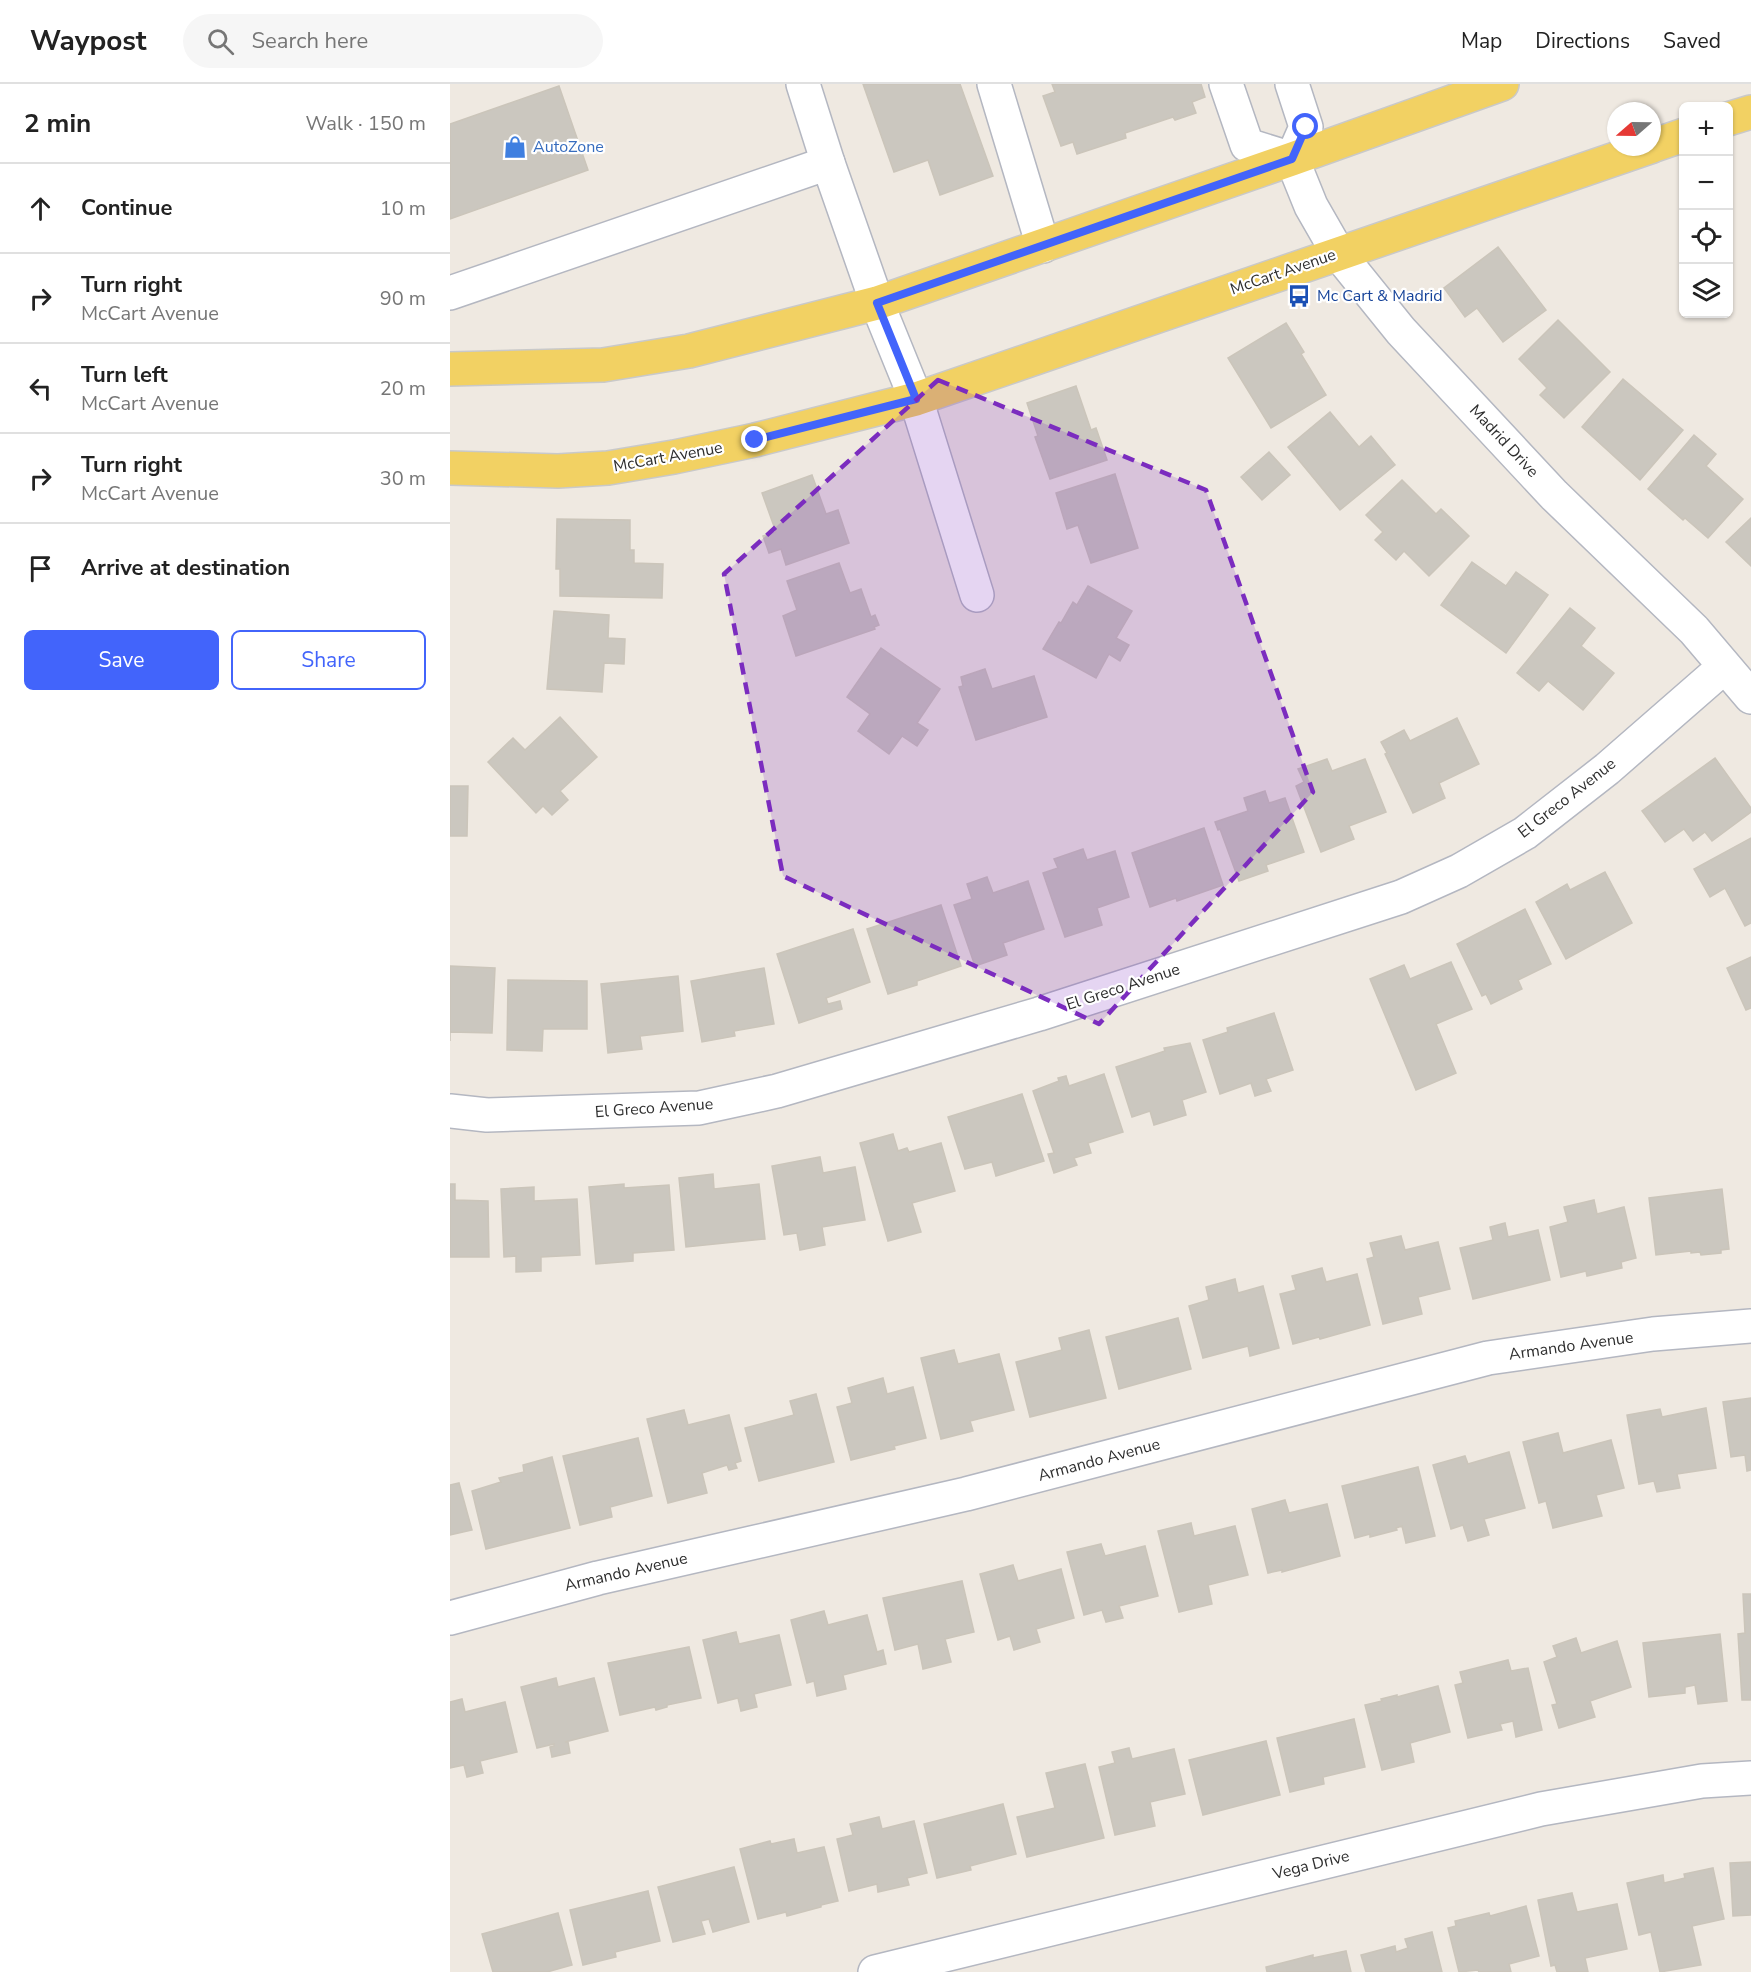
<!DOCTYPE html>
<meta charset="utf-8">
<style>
:root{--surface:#fff;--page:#f6f6f6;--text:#222;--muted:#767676;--line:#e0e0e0;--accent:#4264fb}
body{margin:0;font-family:"Nunito Sans",sans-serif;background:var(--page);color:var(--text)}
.controls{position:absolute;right:18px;top:18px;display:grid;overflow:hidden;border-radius:9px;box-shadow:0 2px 4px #0004}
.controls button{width:54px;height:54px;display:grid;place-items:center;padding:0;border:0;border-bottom:2px solid var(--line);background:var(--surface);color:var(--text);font:30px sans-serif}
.compass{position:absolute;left:1157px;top:18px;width:54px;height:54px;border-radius:50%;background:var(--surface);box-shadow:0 2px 4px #0004;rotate:250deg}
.stop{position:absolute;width:18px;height:18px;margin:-14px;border:4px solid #4264fb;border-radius:50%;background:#fff}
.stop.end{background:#4264fb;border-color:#fff;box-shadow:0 2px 6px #0008}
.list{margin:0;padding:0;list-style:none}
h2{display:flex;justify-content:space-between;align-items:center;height:78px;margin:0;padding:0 24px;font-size:26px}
h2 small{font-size:20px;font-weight:400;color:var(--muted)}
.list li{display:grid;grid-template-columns:39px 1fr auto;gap:18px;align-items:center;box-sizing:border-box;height:90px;padding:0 24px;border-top:2px solid var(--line)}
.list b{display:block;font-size:22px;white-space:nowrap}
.list p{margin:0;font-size:20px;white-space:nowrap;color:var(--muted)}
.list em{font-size:20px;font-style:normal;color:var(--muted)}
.actions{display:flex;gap:12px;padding:18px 24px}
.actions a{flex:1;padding:14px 0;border:2px solid var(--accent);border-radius:9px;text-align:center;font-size:21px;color:var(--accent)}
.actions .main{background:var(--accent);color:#fff}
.icon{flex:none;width:33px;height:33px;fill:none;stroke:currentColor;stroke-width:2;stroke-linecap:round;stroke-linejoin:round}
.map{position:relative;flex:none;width:1301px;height:1888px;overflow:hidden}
header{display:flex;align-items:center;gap:36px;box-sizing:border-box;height:84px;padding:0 30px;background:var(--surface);border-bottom:2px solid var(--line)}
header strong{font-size:28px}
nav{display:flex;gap:33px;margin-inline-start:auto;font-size:21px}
.search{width:420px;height:54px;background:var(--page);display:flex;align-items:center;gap:15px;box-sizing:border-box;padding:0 21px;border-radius:33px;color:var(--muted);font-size:22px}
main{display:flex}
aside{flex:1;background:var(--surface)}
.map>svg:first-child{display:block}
.building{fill:#cbc7bf;stroke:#cbc5ba;stroke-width:1.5}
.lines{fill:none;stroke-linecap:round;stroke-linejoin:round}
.minor-casing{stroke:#b4b7c1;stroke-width:36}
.major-casing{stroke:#c9c9c9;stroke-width:36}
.minor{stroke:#fff;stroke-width:33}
.major{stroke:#f2d163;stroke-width:33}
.route{stroke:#4264fb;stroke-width:8}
.marked{fill:#7b2cbf;fill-opacity:0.2;stroke:#7b2cbf;stroke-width:4.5;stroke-dasharray:12 8;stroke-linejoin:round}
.labels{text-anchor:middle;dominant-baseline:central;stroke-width:4.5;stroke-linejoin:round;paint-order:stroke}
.shop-label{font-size:16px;fill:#366cbe;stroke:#fff;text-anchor:start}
.street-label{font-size:16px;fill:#2e2e2e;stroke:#fff}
.transit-label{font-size:16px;fill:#164399;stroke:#fff;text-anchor:start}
</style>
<header>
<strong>Waypost</strong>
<div class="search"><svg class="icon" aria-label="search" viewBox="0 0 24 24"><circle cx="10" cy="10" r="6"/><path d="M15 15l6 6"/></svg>Search here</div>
<nav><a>Map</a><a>Directions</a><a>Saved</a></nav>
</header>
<main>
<aside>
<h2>2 min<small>Walk · 150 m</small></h2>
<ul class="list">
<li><svg class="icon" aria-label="ahead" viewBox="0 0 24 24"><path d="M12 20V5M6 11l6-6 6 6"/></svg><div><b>Continue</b></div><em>10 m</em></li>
<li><svg class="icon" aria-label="right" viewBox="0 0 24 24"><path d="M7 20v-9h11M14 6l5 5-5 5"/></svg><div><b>Turn right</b><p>McCart Avenue</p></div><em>90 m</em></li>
<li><svg class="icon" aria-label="left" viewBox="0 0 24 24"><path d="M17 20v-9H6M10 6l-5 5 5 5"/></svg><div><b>Turn left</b><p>McCart Avenue</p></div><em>20 m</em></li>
<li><svg class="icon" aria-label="right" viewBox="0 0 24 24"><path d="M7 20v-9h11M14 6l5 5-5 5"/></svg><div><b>Turn right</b><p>McCart Avenue</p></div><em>30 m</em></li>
<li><svg class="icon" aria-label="arrive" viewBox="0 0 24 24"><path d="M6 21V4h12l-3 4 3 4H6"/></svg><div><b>Arrive at destination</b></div></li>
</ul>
<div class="actions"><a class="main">Save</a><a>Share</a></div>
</aside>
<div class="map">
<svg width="1301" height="1888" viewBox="0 0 1301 1888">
<rect width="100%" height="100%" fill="#efe9e1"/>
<g class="building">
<path d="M413 0H510L543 92 490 111 478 76 444 88Z"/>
<path d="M602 0H751L755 13 742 18 746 29 725 36 723 33 675 49 676 54 627 70 623 58 611 62 593 12 605 8Z"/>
<path d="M109 2 138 86 0 135V40Z"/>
<path d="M1048 163 1096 226 1053 258 1027 224 1015 233 994 204Z"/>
<path d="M1108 236 1160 288 1114 334 1090 311 1097 304 1069 275Z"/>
<path d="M836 239 854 268 851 270 876 311 821 344 778 274Z"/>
<path d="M1173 295 1233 346 1190 396 1132 343Z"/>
<path d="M626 302 641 346 646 344 657 376 600 395 585 353 588 352 577 319Z"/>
<path d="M880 328 909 363 921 352 945 381 890 426 838 363Z"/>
<path d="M1244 351 1266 370 1256 382 1293 415 1258 454 1235 434 1233 436 1198 405Z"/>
<path d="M819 368 840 391 812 416 791 393Z"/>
<path d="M665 390 688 464 641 479 628 441 617 445 606 409Z"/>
<path d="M362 391 376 430 388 426 399 459 336 481 331 465 319 469 313 452 326 448 312 409Z"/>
<path d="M952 396 986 430 991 425 1019 452 979 492 954 467 946 476 925 456 933 448 916 431Z"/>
<path d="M1301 434V482L1276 458Z"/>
<path d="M107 435 180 436V466H184V479L213 480 212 514 110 512V485H106Z"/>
<path d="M1022 478 1056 502 1066 488 1098 511 1056 569 991 521Z"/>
<path d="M389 479 400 509 411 505 421 533 425 531 429 541 424 543 425 545 346 572 333 532 347 526 337 497Z"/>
<path d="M638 502 682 527 666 554 679 561 670 577 659 570 646 594 593 565 609 538 611 539 623 518 627 521Z"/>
<path d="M1120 524 1145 544 1131 562 1164 589 1133 626 1098 597 1089 607 1067 589Z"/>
<path d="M104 527 159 531 158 554 175 555 174 580 154 579 152 608 97 605Z"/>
<path d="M431 564 490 605 467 639 478 646 467 662 452 652 439 670 408 647 420 630 397 613Z"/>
<path d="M535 585 542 605 584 592 597 633 526 656 509 603 513 602 511 593Z"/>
<path d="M110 633 147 673 110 707 118 716 102 731 93 722 86 729 38 678 63 654 75 666Z"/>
<path d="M1007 634 1029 680 989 699 995 714 963 729 935 670 937 669 931 658 954 646 960 657Z"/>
<path d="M1265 674 1301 724V728L1262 757 1255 748 1243 757 1234 745 1215 758 1192 727Z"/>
<path d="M877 675 882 687 915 675 936 728 899 742 904 755 871 768 846 702 854 698 848 685Z"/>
<path d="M0 702H18L17 752H0Z"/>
<path d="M815 707 819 719 835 714 854 768 816 781 818 787 789 797 770 745 768 746 765 738 798 727 794 714Z"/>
<path d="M754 744 773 801 727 817 726 814 700 823 682 769Z"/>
<path d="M1301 754V839L1295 842 1275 804 1260 813 1244 785Z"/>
<path d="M633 765 637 776 665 767 679 813 647 824 652 841 615 853 593 789 608 784 604 775Z"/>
<path d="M1155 788 1182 839 1116 875 1086 818 1117 800 1120 806Z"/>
<path d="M537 793 543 809 578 797 594 845 553 859 557 871 525 882 504 821 522 815 517 800Z"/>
<path d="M491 821 511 882 467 897V901L438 910 417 845Z"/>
<path d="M1075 825 1101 880 1068 896 1072 905 1041 920 1036 910 1032 912 1007 860Z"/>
<path d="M403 845 420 898 376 914 378 920 390 917 392 925 349 939 327 870Z"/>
<path d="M1301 873V924L1296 926 1277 884Z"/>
<path d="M1001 878 1022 925 986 940 1006 989 966 1006 920 895 954 881 960 895Z"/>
<path d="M0 882 45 884 42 949 0 948V957Z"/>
<path d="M314 884 324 940 284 947 285 952 252 958 241 897Z"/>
<path d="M228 892 233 947 190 952 192 965 158 969 151 900Z"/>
<path d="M58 896 137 897V945H93L92 967 57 966Z"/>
<path d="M824 929 843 986 816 995 821 1007 805 1012 801 999 770 1010 753 956 778 948 777 944Z"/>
<path d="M740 959 756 1008 732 1016 736 1031 704 1041 700 1027 682 1033 666 983 715 967 714 964Z"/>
<path d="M654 990 673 1048 638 1059 641 1069 624 1074 627 1081 604 1089 598 1070 604 1069 583 1007 609 997 608 994 616 992 619 1002Z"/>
<path d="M572 1010 594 1077 546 1092 542 1078 515 1085 498 1033Z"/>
<path d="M443 1050 448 1067 457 1064 459 1068 491 1059 505 1107 462 1119 471 1148 438 1157 410 1059Z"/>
<path d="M370 1073 373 1089 405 1083 415 1136 372 1143 375 1161 350 1166 347 1149 334 1151 322 1082Z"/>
<path d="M263 1090 264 1105 309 1100 315 1155 236 1163 229 1094Z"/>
<path d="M0 1100H5V1116L38 1117 39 1173H0Z"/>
<path d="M174 1100V1104L219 1101 224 1166 183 1169V1177L146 1180 139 1103Z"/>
<path d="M84 1103V1117L127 1115 130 1171 91 1173V1187L66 1188V1172L54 1173 51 1105Z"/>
<path d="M1272 1105 1279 1165 1271 1166V1169L1251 1171 1250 1168 1241 1169V1167L1206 1171 1199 1114Z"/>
<path d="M1144 1116 1147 1130 1174 1123 1186 1174 1171 1178 1172 1184 1137 1192 1136 1187 1111 1193 1100 1143 1118 1138 1114 1123Z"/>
<path d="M1055 1139 1058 1153 1088 1146 1100 1196 1023 1215 1010 1164 1043 1156 1040 1143Z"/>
<path d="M951 1152 955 1166 988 1158 1000 1205 968 1213 972 1230 933 1240 917 1175 924 1173 920 1159Z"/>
<path d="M872 1184 876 1198 907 1190 920 1241 870 1255 869 1253 843 1260 830 1210 846 1206 842 1192Z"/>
<path d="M785 1195 788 1209 813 1202 829 1264 800 1272 798 1262 753 1274 739 1222 759 1216 756 1203Z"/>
<path d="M728 1234 741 1285 669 1305 656 1253Z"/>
<path d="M639 1246 656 1314 580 1333 566 1278 612 1266 609 1254Z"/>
<path d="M504 1266 508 1280 549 1270 564 1326 520 1337 523 1347 491 1355 471 1274Z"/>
<path d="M433 1294 437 1310 463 1303 476 1354 444 1362 445 1365 401 1376 387 1323 402 1319 398 1304Z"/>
<path d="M366 1310 384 1378 309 1397 295 1344 344 1331 340 1317Z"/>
<path d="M1301 1314V1386L1297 1387 1295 1371 1281 1373 1273 1318Z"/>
<path d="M1256 1324 1266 1384 1227 1390 1230 1404 1207 1408 1204 1397 1189 1400 1177 1331 1210 1325 1212 1333Z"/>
<path d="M234 1326 238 1341 279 1331 291 1377 285 1379 287 1384 279 1386 277 1381 252 1389 257 1409 218 1419 197 1335Z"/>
<path d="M1108 1349 1113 1369 1161 1356 1174 1404 1146 1411 1152 1432 1103 1444 1096 1417 1089 1419 1073 1358Z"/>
<path d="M188 1354 202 1412 160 1423 162 1433 130 1441 113 1372Z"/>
<path d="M1059 1368 1075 1424 1034 1435 1039 1451 1018 1457 1013 1441 1001 1445 983 1381 1015 1372 1018 1380Z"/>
<path d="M102 1373 120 1444 36 1465 22 1407 51 1398 49 1394 74 1388 73 1381Z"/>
<path d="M968 1383 985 1452 956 1459 952 1442 946 1444 947 1446 920 1453V1450L905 1454 892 1402Z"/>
<path d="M9 1399 22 1446 0 1451V1401Z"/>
<path d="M835 1416 839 1429 877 1420 890 1472 832 1488V1486L818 1489 802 1425Z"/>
<path d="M741 1439 744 1452 785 1442 798 1491 758 1501 762 1520 729 1528 708 1447Z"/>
<path d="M651 1460 655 1472 695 1462 708 1512 669 1522 673 1534 656 1538 652 1526 634 1531 617 1468Z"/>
<path d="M563 1481 568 1497 611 1485 624 1534 586 1545 590 1558 564 1566 560 1552 548 1556 530 1490Z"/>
<path d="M512 1497 524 1548 495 1555 501 1578 473 1585 468 1560 445 1566 433 1514Z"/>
<path d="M1293 1510H1301V1616H1292L1288 1550 1295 1549Z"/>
<path d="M374 1527 378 1541 417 1531 427 1568 433 1566 436 1580 393 1591 396 1605 367 1612 364 1597 357 1599 341 1536Z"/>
<path d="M286 1548 289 1560 329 1551 341 1601 304 1610 307 1623 291 1627 288 1614 268 1619 253 1556Z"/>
<path d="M1270 1550 1277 1617 1248 1620 1245 1601 1235 1603V1609L1199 1613 1193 1559Z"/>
<path d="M1126 1554 1131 1569 1167 1557 1181 1603 1140 1617 1145 1633 1109 1644 1102 1621 1107 1620 1094 1578 1107 1573 1103 1562Z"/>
<path d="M239 1563 251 1614 217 1621V1623L206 1626 205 1623 170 1631 158 1579Z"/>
<path d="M1058 1576 1061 1587 1078 1584 1092 1646 1066 1653 1063 1637 1050 1640 1052 1646 1018 1654 1005 1601 1013 1599 1010 1588Z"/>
<path d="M106 1594 108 1603 144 1594 158 1647 115 1658H118L120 1669 102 1673 100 1663 104 1662V1660L87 1664 71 1603Z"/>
<path d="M988 1602 1000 1648 960 1659 964 1678 932 1686 915 1621 932 1617 931 1615 947 1611V1613Z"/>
<path d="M12 1615 15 1628 55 1618 67 1668 30 1677 33 1689 17 1693 14 1681 0 1684V1618Z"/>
<path d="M904 1635 915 1683 873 1693 874 1700 840 1708 827 1654Z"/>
<path d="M816 1657 830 1711 753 1731 739 1676Z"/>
<path d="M679 1664 682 1675 724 1665 735 1710 700 1718 705 1742 665 1751 649 1683 665 1679 662 1668Z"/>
<path d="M635 1680 654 1754 577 1773 567 1733 605 1724 596 1689Z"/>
<path d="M553 1720 566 1770 520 1782 521 1786 487 1794 474 1740Z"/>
<path d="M429 1733 432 1745 464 1737 477 1789 457 1794 459 1801 428 1808 427 1800 399 1807 387 1755 403 1751 400 1740Z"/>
<path d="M344 1755 347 1769 374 1763 388 1817 371 1821V1823L337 1832 336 1828 308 1835 290 1765 320 1757 321 1760Z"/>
<path d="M1301 1778V1831L1283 1832 1280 1779Z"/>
<path d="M284 1783 299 1838 263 1848 259 1835 251 1837 255 1850 223 1858 208 1803Z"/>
<path d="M1263 1784 1274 1835 1242 1842 1251 1881 1210 1888 1201 1848 1189 1851 1177 1799 1213 1791 1214 1799 1235 1794 1234 1790Z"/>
<path d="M198 1807 210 1857 165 1868 166 1873 133 1881 120 1826Z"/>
<path d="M1122 1809 1127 1828 1167 1820 1177 1865 1135 1874 1138 1888H1107L1105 1881 1101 1882 1088 1816Z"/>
<path d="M1076 1822 1089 1872 1059 1880 1061 1888H1029L1028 1886 1009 1888 998 1844 1006 1842 1005 1837 1039 1829 1040 1832Z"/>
<path d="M108 1829 122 1881 97 1888H43L32 1850Z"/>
<path d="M982 1848 992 1888H916L911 1871 945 1862 946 1868 958 1864 955 1855Z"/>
<path d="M896 1867 901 1888H817L816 1883 863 1871V1874Z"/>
</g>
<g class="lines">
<g class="minor-casing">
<g id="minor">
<path d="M353 0 378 79"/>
<path d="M544 0 593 162"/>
<path d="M776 0 797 61 842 75"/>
<path d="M842 75 861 122 888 169 951 247 1104 411 1244 546 1301 613"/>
<path d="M842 75 856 43 842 0"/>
<path d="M0 209 378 79 427 219 466 315 527 511"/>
<path d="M0 1027 37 1031 249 1024 327 1007 589 930 951 813 1009 787 1075 749 1157 685 1274 583"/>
<path d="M0 1534 148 1494 516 1410 1038 1274 1203 1250 1301 1242"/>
<path d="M425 1888 1091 1725 1252 1697 1301 1694"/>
</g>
</g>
<g class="major-casing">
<g id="major">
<path d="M1278 35 1301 28"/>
<path d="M1202 62 1234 51"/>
<path d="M0 285 153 281 239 267 427 219 842 75 1052 0"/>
<path d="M0 384 108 387 158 384 224 373 305 356 466 315 1200 63"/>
</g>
</g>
<use href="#minor" class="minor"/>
<use href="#major" class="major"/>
</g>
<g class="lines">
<path class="route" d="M305 356 466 315 427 219 842 75 856 43"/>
</g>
<path class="marked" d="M488 296 756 406 863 708 649 940 333 792 274 490Z"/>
<defs>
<g id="shop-bare" transform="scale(1.8)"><path d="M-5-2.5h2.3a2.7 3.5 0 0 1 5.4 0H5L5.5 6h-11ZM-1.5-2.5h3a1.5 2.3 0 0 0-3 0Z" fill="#3f7fe0" stroke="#fff" stroke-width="2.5" paint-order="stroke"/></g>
<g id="bus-bare" transform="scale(1.8)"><path d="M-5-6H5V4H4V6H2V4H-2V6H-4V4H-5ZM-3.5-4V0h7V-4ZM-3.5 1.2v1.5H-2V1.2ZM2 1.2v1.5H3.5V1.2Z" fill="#1a4fb4" stroke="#fff" stroke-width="2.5" paint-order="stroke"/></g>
</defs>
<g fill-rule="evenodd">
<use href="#shop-bare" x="65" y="63"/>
<use href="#bus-bare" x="849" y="212"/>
</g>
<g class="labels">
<g class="shop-label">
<text x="83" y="63">AutoZone</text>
</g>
<g class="street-label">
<text transform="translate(833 188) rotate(-19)">McCart Avenue</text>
<text transform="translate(1054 357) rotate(47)">Madrid Drive</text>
<text transform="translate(218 373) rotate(-10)">McCart Avenue</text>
<text transform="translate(1117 714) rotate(-38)">El Greco Avenue</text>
<text transform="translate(673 903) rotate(-18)">El Greco Avenue</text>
<text transform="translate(204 1024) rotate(-4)">El Greco Avenue</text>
<text transform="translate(1121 1262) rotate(-8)">Armando Avenue</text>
<text transform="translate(649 1376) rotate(-15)">Armando Avenue</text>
<text transform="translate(176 1488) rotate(-13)">Armando Avenue</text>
<text transform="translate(861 1781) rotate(-14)">Vega Drive</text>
</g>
<g class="transit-label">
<text x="867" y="212">Mc Cart &amp; Madrid</text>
</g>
</g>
</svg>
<div class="controls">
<button>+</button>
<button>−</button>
<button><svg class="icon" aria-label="locate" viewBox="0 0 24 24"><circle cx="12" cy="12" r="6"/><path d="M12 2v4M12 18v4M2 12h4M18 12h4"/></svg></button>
<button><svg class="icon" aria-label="layers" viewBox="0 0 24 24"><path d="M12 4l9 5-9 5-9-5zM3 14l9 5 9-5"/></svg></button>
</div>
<svg class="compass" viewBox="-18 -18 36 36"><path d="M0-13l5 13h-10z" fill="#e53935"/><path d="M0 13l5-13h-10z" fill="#767676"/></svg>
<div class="stop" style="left:856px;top:43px"></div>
<div class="stop end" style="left:305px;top:356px"></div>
</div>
</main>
